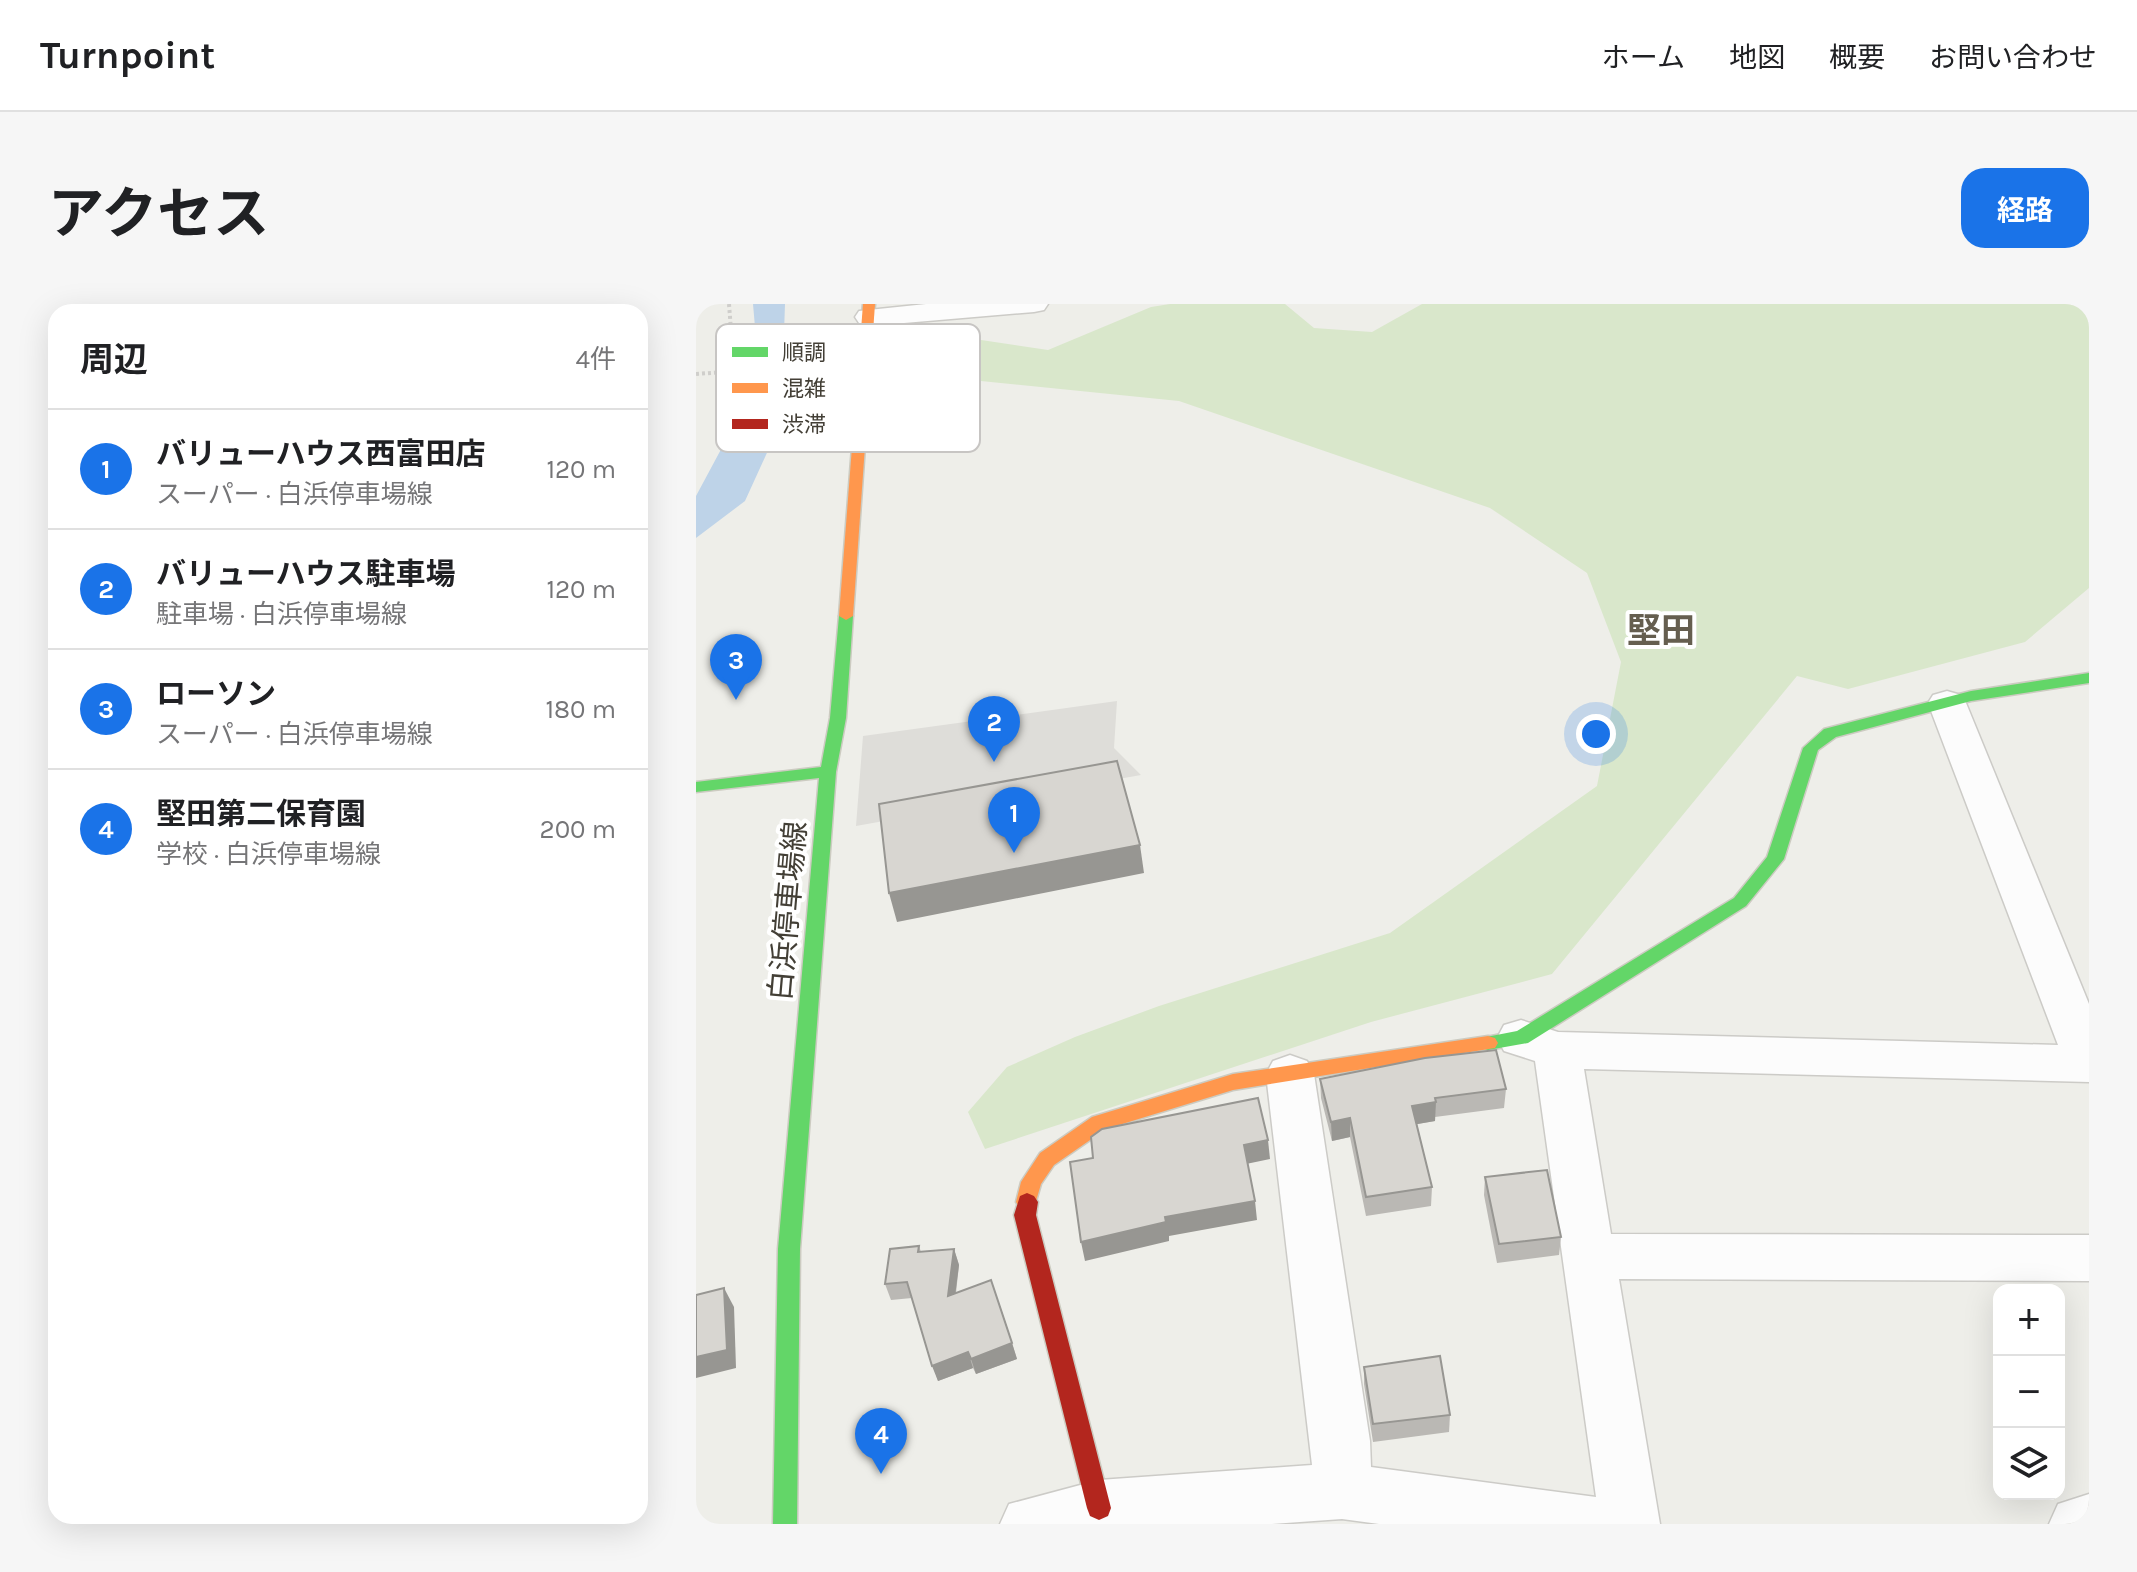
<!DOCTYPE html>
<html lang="ja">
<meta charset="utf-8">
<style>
:root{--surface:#fff;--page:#f6f6f6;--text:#202124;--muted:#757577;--line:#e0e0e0;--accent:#1a73e8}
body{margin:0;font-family:Karla,"Noto Sans JP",sans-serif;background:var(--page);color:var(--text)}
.controls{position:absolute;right:24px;bottom:24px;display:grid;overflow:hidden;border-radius:16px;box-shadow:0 8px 32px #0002}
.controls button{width:72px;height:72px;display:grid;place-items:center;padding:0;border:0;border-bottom:2px solid var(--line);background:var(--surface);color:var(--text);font:40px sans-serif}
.you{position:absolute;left:900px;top:430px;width:28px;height:28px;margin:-20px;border:6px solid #fff;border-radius:50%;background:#1a73e8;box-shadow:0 0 0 12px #1a73e833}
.badge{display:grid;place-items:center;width:52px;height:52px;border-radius:50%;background:var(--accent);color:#fff;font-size:26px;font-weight:700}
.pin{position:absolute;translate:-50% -66px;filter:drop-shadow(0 2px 4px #0008)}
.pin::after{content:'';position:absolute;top:42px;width:28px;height:24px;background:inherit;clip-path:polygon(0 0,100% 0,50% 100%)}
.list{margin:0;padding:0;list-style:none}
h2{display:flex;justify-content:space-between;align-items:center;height:104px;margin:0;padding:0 32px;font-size:34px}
h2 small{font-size:26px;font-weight:400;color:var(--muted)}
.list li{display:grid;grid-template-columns:52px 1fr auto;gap:24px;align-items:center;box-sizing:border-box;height:120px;padding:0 32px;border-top:2px solid var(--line)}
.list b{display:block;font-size:30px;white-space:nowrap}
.list p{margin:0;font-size:26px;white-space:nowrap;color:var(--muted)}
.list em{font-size:26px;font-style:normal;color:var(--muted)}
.icon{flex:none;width:44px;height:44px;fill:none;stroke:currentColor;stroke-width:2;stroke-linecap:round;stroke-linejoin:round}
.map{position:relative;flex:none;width:1393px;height:1220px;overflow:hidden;border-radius:24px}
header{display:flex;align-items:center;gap:48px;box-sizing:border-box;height:112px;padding:0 40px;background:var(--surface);border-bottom:2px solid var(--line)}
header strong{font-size:38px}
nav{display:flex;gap:44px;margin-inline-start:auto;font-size:28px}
.intro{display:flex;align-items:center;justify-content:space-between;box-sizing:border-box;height:192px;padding:0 48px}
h1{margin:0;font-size:56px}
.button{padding:20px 36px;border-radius:24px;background:var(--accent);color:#fff;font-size:28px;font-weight:700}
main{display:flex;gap:48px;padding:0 48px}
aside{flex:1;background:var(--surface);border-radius:24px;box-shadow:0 8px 32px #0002}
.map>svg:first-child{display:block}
.green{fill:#d9e7cb}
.parking{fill:#deddd9}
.water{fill:#bed3e8}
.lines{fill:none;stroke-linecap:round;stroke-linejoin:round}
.street-casing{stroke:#cccbc7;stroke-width:3}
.fast-casing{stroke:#cccbc1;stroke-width:3}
.slow-casing{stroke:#cccbc1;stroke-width:3}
.jam-casing{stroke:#cccbc1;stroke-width:3}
.path{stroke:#cfcecb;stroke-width:4;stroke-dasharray:3 3;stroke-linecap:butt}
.street{fill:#fcfcfc;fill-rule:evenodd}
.fast{fill:#63d668;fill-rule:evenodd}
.slow{fill:#ff974d;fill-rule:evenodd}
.jam{fill:#b3261e;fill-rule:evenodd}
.wall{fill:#bab8b4}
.shaded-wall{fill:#979692}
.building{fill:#d8d6d1;stroke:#979692;stroke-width:2}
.labels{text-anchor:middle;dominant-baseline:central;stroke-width:8;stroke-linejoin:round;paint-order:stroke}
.street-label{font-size:30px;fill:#433f36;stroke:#fff}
.quarter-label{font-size:34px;font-weight:bold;fill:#655e4f;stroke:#fff}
.key{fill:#fff;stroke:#c7c5c3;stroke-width:2}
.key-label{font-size:22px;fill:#433f36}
</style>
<header>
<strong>Turnpoint</strong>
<nav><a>ホーム</a><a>地図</a><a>概要</a><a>お問い合わせ</a></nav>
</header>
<div class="intro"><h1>アクセス</h1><a class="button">経路</a></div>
<main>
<aside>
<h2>周辺<small>4件</small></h2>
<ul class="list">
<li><span class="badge">1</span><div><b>バリューハウス西富田店</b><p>スーパー · 白浜停車場線</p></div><em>120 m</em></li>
<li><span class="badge">2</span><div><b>バリューハウス駐車場</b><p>駐車場 · 白浜停車場線</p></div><em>120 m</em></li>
<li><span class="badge">3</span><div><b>ローソン</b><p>スーパー · 白浜停車場線</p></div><em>180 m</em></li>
<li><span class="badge">4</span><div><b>堅田第二保育園</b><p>学校 · 白浜停車場線</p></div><em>200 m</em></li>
</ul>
</aside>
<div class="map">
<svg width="1393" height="1220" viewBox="0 0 1393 1220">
<rect width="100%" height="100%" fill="#eeeee9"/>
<path class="green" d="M474 0H589L618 24 676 28 726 0H1393V284L1329 338 1152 385 1101 372 856 670 675 718 289 845 272 808 311 763 379 733 463 702 694 629 901 482 925 358 891 269 794 204 483 97 206 69 200 33 238 29 352 46 455 3Z"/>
<path class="parking" d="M421 397 418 444 445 471 160 522 167 432Z"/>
<path class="water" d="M57 0H89L85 118 49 197 0 234V192L52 95 61 46Z"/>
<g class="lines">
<g class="street-casing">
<g id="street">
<path d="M230 0H352L348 6 338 8 173 22 163 19 159 13 163 7Z"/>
<path d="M99 55 168 58 179 61 183 67 179 73 168 76 88 70 84 64 88 58Z"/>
<path d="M1251 387 1265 391 1270 399 1393 700V778L888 765 915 930 1393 931V977L923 975 964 1220H683L646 1215 576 1220H304L313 1200 403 1176 616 1161 570 770 577 757 594 751 611 757 618 770 674 1137 675 1163 900 1193 839 757 808 747 801 734 808 721 825 716 862 728 1362 741 1232 399 1237 391Z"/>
<path d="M1393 1190V1220H1353L1362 1200Z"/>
</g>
</g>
<g class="fast-casing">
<g id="fast">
<path d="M150 308 157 312 150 414 140 468 104 945 101 1220H77L82 945 123 474 0 488V478L125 463 134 414 143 312Z"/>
<path d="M1393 369V379L1275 397 1140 433 1122 446 1088 555 1050 602 832 739 792 746 785 744 782 739 785 734 821 727 1038 594 1071 553 1107 444 1128 425 1275 387Z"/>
</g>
</g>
<g class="slow-casing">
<g id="slow">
<path d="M167 0H179L157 312 150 316 143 312Z"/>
<path d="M792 732 799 734 802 739 799 744 537 786 410 825 358 861 345 880 338 904 331 907 324 904 320 898 325 878 344 849 396 813 537 770Z"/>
</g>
</g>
<g class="jam-casing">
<path id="jam" d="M331 889 338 892 342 898 340 911 415 1204 412 1212 403 1216 394 1212 391 1204 318 911 324 892Z"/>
</g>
<g class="path">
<path d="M33 0 38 65"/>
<path d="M0 70 71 65"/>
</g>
<use href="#street" class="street"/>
<use href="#fast" class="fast"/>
<use href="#slow" class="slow"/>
<use href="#jam" class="jam"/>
</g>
<g class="wall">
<path d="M624 775 810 785 808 804 739 813V817L721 820 736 883 735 902 670 912 654 833 636 837 625 794Z"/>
<path d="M789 873 865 933 863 951 801 959 788 891Z"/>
<path d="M223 942 225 948 258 945 263 961 260 989 316 1039 321 1055 280 1070 277 1064 242 1077 216 994 195 996 189 980Z"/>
<path d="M668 1063 754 1111 753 1128 677 1138 668 1080Z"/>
</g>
<g class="shaded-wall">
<path d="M444 541 448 569 201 618 193 589Z"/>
<path d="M740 798 739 817 716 821V802Z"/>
<path d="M654 814V833L636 837 635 818Z"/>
<path d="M572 836 574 855 550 860 548 841Z"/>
<path d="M559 897 561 916 473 932V937L389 957 385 938 469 913Z"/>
<path d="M258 945 263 961 257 1008 252 992Z"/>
<path d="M28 984 38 1003 40 1064 0 1074V1053Z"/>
<path d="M316 1039 321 1055 280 1070 275 1055Z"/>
<path d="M272 1048 277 1064 242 1077 236 1062Z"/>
</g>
<g class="building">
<path d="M421 457 444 541 193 589 183 500Z"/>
<path d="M800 746 810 785 739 794 740 798 716 802 736 883 670 893 654 814 635 818 624 775 729 754Z"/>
<path d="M562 794 572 836 548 841 559 897 469 913 470 918 385 938 374 858 397 854 395 833 406 825Z"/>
<path d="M851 866 865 933 803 940 789 873Z"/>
<path d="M223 942 222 948 258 945 252 992 295 976 316 1039 275 1055 272 1048 236 1062 211 978 189 980 194 945Z"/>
<path d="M28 984 31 1046 0 1053V991Z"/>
<path d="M744 1052 754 1111 677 1120 668 1063Z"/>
</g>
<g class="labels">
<g class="street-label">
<text transform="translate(92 607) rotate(-85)">白浜停車場線</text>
</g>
<g class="quarter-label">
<text x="965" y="327">堅田</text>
</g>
</g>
<rect x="20" y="20" width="264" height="128" rx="12" class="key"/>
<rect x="36" y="43" width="36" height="10" fill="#63d668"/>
<rect x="36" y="79" width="36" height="10" fill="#ff974d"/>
<rect x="36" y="115" width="36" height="10" fill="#b3261e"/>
<g class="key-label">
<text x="86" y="56">順調</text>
<text x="86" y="92">混雑</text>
<text x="86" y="128">渋滞</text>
</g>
</svg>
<div class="controls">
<button>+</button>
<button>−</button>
<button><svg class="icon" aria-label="layers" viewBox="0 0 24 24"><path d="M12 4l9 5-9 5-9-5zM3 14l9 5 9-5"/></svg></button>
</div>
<div class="you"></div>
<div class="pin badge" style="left:318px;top:549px">1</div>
<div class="pin badge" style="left:298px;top:458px">2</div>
<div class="pin badge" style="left:40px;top:396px">3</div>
<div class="pin badge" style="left:185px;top:1170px">4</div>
</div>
</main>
